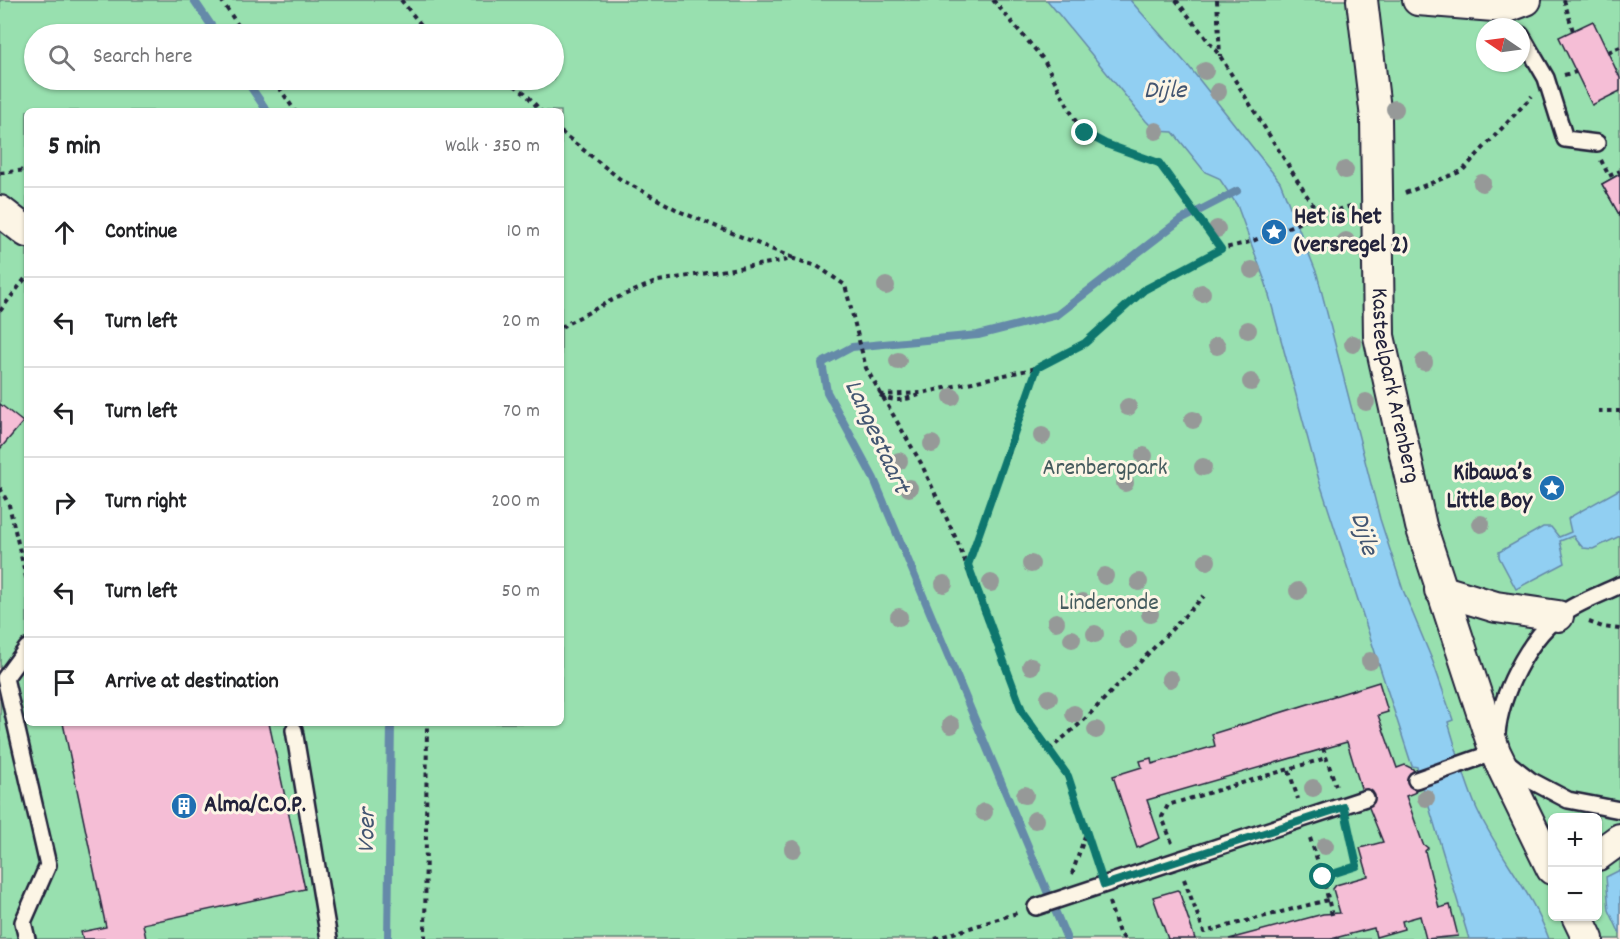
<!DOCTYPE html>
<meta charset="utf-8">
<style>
:root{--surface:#fff;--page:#f6f6f6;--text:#202124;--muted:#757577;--line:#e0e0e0}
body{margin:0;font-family:Dekko,sans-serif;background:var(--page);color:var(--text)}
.controls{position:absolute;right:18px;bottom:18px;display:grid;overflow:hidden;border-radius:9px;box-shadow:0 2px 4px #0004}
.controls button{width:54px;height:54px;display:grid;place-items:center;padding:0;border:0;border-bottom:2px solid var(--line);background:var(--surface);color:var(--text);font:30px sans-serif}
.compass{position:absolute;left:1476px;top:18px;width:54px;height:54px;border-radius:50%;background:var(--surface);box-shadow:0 2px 4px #0004;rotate:283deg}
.stop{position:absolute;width:18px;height:18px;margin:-14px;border:4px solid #0f766e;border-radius:50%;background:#fff}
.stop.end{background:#0f766e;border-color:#fff;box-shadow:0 2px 6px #0008}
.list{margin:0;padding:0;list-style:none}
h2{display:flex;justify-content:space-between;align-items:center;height:78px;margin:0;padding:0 24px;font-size:26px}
h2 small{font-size:20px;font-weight:400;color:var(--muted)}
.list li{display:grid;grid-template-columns:39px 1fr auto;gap:18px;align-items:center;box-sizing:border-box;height:90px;padding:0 24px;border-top:2px solid var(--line)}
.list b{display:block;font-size:22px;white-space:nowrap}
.list em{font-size:20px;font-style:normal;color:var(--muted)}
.icon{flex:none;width:33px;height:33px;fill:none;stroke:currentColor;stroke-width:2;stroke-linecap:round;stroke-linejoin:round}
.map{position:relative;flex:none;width:1620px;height:939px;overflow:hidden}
.search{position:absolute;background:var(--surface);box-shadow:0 2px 4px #0004;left:24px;top:24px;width:540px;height:66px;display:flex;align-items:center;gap:15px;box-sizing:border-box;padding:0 21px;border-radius:33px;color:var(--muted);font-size:22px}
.panel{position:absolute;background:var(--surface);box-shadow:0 2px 4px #0004;left:24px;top:108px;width:540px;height:618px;border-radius:9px}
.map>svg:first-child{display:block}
.green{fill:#98e0af;stroke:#5d8175;stroke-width:1.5;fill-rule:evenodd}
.water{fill:#91cff2;stroke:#658aa9;stroke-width:1.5}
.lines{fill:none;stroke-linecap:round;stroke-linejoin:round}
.stream{stroke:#658aa9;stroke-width:8}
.building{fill:#f5bed6;stroke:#22223b;stroke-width:1.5}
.service-casing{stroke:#22223b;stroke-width:20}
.minor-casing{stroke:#22223b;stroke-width:34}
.path{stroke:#22223b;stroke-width:4;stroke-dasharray:4.5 4.5;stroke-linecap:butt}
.service{stroke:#fcf5e5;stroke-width:15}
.minor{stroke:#fcf5e5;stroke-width:30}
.tree{fill:#969998}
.route{stroke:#0f766e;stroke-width:8}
.labels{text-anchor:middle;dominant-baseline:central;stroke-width:6;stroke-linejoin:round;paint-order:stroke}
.poi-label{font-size:24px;font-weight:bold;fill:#22223b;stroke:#fcf5e5;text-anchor:start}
.street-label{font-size:24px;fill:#22223b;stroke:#fcf5e5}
.park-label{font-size:24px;fill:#455b5e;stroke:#fcf5e5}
.water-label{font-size:26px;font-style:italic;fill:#435672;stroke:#fcf5e5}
</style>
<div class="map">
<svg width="1620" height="939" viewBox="0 0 1620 939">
<rect width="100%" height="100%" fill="#fae4e0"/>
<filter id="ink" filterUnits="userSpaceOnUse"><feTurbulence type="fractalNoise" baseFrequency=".0167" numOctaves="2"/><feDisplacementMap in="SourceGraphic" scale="12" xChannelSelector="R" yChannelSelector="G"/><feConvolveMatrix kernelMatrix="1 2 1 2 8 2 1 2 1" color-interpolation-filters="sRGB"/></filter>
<g filter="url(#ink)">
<path class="green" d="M0 0H1620V939H0ZM1485 27H1521V63H1485ZM34 34H554V80H34ZM27 111H561V723H27ZM1552 818H1598V916H1552Z"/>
<g class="water">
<path d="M1047 0H1130L1190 68 1280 182 1317 274 1380 519 1403 590 1433 662 1453 720 1448 722C1457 751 1465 782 1477 809 1498 854 1532 892 1549 939H1469L1417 767 1412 766 1319 480 1266 284 1237 205 1219 178 1205 172 1173 132 1156 131 1146 121Z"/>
<path d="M1620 489V536L1593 549 1583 548 1573 536 1560 541 1565 563 1516 589 1499 557V552L1543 527H1551L1559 537 1571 532 1568 519 1570 517Z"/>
<path d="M1620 870V934L1609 910 1606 877Z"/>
</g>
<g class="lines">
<g class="stream">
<path d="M194 0 217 34"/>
<path d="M246 80 267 111"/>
<path d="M388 939 391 723"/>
<path d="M1067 939 874 479 827 392 822 363 852 347 978 335 1057 315 1179 221 1237 191"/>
</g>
</g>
<g class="building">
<path d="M1593 21 1620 78V91L1592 105 1559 37Z"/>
<path d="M1620 174V216L1602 184Z"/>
<path d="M1620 174V216L1602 184Z"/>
<path d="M0 404 23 422 0 449Z"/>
<path d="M1379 682 1388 712 1378 715 1397 768 1405 765 1413 769 1419 786 1414 793 1406 796 1423 844 1428 848 1425 851 1439 908 1450 905 1458 936 1426 939 1420 916 1402 921 1404 929 1376 937 1374 928 1331 939H1229L1323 914 1340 913 1333 889 1336 885 1368 876 1360 848 1383 842 1361 788 1347 742 1147 800 1160 838 1137 848 1113 776 1142 767 1140 761 1151 758 1152 764 1215 746 1212 734Z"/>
<path d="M63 723H269L305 889 143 924 146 939H83L81 932 106 927Z"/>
<path d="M1177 890 1179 891 1195 939H1168L1153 897Z"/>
</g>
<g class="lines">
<g class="service-casing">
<g id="service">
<path d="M1521 35 1546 78 1565 139 1597 143"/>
<path d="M27 648 5 678 48 865 23 922 27 939"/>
<path d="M294 730 329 939"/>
<path d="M1497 734C1500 696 1527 641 1558 617 1575 603 1600 595 1620 585"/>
<path d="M1507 762 1530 780 1568 800 1620 810"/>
<path d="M1416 780 1495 752"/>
<path d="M1036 907 1366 798"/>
</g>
</g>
<g class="minor-casing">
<g id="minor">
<path id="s1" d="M1362 0 1376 118 1379 336 1421 526 1495 752 1552 869"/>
<path d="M1418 0 1507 7 1526 0"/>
<path d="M0 211 27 232"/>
<path d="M1440 590 1496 607 1558 616"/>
<path d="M1598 855 1620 839"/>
<path d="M1577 916 1588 939"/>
</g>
</g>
<g class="path">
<path d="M221 0 244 34"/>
<path d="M401 0 422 26 436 34"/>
<path d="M993 0 1044 60 1075 120 1085 133 1106 144 1159 163 1221 249"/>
<path d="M1176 0 1220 56 1319 215"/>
<path d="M1217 0 1220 56"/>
<path d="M1564 0 1573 31"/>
<path d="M1608 52 1620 47"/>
<path d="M1564 75 1576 72"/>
<path d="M274 80 295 111"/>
<path d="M507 80 525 93 541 111"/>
<path d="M561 132 620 179 681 212 793 258"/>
<path d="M1601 160 1609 176 1620 171"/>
<path d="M0 173 27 170"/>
<path d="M1405 193 1462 171 1532 96"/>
<path d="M0 311 27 276"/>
<path d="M561 327 614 299 658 281 794 259 817 266 845 285 866 368 921 463 958 543 1023 713 1068 776 1097 866"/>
<path d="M880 395 922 393 1037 368 1085 343 1144 290 1221 249 1250 242 1319 215 1351 206"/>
<path d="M880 395C894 403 904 400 919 395"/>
<path d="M1598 411H1620"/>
<path d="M0 488 9 505 27 581"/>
<path d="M968 565 1037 369"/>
<path d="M1589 622 1603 627 1620 629"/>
<path d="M1323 748 1336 786"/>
<path d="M1049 750 1083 721 1204 596"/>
<path d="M1289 771 1298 799"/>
<path d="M1310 838 1323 877"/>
<path d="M1172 843 1162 817 1168 805 1326 758"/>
<path d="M1072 874 1085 836"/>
<path d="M1184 879 1204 932 1328 900"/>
<path d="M1109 902 1119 933 1125 939"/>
<path d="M1332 915 1323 877 1357 866 1348 825"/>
<path d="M1337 938V939"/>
<path d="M425 939 427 723"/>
<path d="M935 939 1017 913"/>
</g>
<use href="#service" class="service"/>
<use href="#minor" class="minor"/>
</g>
<g class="tree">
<circle cx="1205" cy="71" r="9"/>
<circle cx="1218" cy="92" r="9"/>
<circle cx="1395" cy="109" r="9"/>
<circle cx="1156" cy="131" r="9"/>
<circle cx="1345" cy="170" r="9"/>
<circle cx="1482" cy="183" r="9"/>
<circle cx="1217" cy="229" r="9"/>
<circle cx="1346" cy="241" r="9"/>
<circle cx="1252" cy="270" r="9"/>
<circle cx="886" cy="286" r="9"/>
<circle cx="1202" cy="293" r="9"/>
<circle cx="1248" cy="330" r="9"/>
<circle cx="1353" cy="344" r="9"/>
<circle cx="1217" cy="346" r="9"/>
<circle cx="898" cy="361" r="9"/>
<circle cx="1424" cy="362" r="9"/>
<circle cx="1251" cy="382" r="9"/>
<circle cx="952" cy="397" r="9"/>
<circle cx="1366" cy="402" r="9"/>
<circle cx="1128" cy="407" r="9"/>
<circle cx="1193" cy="420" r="9"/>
<circle cx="1042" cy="436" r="9"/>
<circle cx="932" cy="444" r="9"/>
<circle cx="1144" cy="456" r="9"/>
<circle cx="899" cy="461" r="9"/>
<circle cx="1203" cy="467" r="9"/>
<circle cx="1125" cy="483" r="9"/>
<circle cx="909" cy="488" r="9"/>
<circle cx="1481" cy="524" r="9"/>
<circle cx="1207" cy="561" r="9"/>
<circle cx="1031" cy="564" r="9"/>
<circle cx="1105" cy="576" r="9"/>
<circle cx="1139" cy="582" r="9"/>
<circle cx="991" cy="583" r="9"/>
<circle cx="944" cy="584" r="9"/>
<circle cx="1298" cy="591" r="9"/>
<circle cx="1083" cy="602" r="9"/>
<circle cx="1150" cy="614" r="9"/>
<circle cx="899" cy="617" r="9"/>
<circle cx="1056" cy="622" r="9"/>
<circle cx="1095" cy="634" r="9"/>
<circle cx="1072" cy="639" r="9"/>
<circle cx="1128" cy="640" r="9"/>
<circle cx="1370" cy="661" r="9"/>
<circle cx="1031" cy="666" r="9"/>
<circle cx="1170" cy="679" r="9"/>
<circle cx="1049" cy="698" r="9"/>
<circle cx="1074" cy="714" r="9"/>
<circle cx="951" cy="725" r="9"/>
<circle cx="1096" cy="730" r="9"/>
<circle cx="1313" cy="788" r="9"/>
<circle cx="1025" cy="795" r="9"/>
<circle cx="1426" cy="798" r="9"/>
<circle cx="984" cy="812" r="9"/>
<circle cx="1035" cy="820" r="9"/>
<circle cx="1325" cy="846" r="9"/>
<circle cx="793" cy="849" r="9"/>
</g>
</g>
<g class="lines" filter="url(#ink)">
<path class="route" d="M1085 133 1106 144 1159 163 1221 249 1144 290 1085 343 1037 368 968 565 1023 713 1068 776 1104 885 1344 807 1357 866 1323 877"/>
</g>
<defs>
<g id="sight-disc" transform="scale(1.35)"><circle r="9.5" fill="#1f6fb2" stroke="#fcf5e5"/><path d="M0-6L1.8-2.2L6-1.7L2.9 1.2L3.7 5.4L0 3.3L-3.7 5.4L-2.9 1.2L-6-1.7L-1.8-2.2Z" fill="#fff"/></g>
<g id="building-disc" transform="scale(1.35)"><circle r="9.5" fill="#1f6fb2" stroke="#fcf5e5"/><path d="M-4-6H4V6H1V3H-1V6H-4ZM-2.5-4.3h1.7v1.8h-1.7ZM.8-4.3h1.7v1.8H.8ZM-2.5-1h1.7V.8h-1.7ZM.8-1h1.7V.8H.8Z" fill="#fff"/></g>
</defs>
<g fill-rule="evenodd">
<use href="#sight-disc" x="1274" y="232"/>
<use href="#sight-disc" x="1552" y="488"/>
<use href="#building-disc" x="184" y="806"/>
</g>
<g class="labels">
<g class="poi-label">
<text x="1294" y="218">Het is het<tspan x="1294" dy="28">(versregel 2)</tspan></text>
<text x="1532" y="474" text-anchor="end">Kibawa’s<tspan x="1532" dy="28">Little Boy</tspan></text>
<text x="204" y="806">Alma/C.O.P.</text>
</g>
<g class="street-label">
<text stroke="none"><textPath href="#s1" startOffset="388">Kasteelpark Arenberg</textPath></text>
</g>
<g class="park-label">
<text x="1105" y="469">Arenbergpark</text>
<text x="1109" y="604">Linderonde</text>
</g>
<g class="water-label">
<text x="1165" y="91">Dijle</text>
<text transform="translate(876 437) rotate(65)">Langestaart</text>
<text transform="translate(1363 534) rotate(74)">Dijle</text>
<text transform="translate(368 831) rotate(-89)">Voer</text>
</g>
</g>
</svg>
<div class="controls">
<button>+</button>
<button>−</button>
</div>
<svg class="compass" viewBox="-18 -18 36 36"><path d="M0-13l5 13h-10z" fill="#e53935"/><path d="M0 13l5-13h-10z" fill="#757577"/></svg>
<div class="stop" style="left:1323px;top:877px"></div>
<div class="stop end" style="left:1085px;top:133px"></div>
<div class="search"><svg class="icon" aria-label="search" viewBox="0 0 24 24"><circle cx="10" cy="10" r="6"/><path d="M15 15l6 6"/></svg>Search here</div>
<section class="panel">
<h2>5 min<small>Walk · 350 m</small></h2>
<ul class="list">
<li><svg class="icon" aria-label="ahead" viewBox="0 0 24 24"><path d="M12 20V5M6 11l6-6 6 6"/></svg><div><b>Continue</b></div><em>10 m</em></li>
<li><svg class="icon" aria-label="left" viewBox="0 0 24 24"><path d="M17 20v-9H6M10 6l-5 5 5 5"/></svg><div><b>Turn left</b></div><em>20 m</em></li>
<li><svg class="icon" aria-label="left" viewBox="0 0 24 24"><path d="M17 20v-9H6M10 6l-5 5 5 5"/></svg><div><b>Turn left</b></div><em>70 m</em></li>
<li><svg class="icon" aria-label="right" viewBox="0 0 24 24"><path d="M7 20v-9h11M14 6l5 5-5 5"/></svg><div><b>Turn right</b></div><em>200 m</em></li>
<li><svg class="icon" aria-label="left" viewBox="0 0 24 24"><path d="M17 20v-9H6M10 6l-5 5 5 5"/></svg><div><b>Turn left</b></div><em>50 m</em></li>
<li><svg class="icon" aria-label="arrive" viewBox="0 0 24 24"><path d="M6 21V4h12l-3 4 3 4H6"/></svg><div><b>Arrive at destination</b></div></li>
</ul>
</section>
</div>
